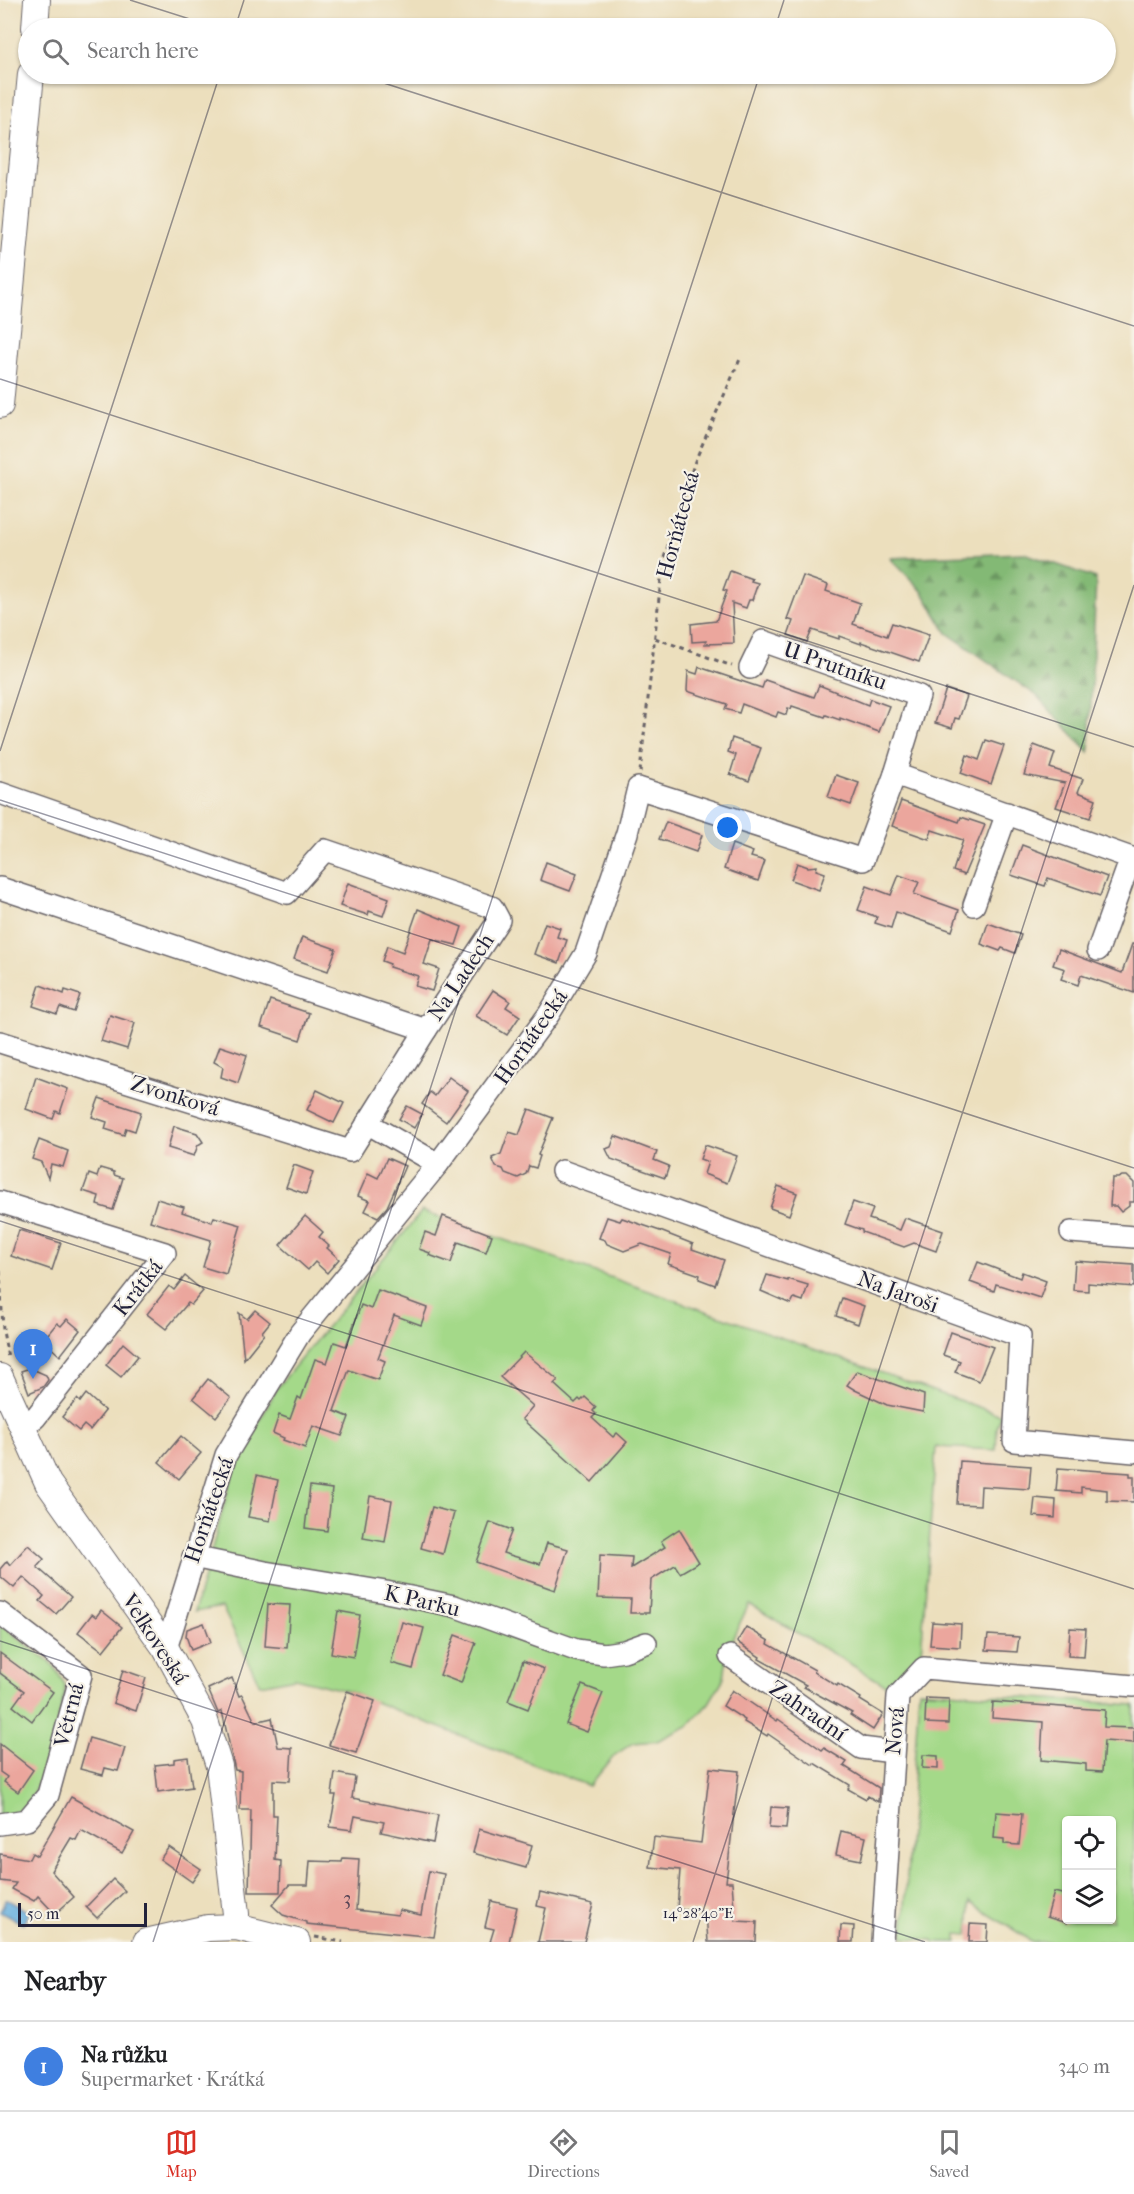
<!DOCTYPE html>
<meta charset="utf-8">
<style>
:root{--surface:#fff;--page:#f6f6f6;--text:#202124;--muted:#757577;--line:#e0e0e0;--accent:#d93025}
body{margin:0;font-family:"IM FELL French Canon",serif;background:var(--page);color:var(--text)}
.controls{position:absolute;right:18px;bottom:18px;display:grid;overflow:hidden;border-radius:6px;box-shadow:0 2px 4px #0004}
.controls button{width:54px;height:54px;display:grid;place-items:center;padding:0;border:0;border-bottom:2px solid var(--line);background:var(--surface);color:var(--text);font:30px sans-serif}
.scale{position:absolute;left:18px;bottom:15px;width:129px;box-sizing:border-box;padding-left:6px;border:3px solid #22223b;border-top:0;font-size:16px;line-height:21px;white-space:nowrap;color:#22223b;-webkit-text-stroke:4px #f7f3e8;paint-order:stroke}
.you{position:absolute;left:728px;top:828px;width:21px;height:21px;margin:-15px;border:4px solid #fff;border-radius:50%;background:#1a73e8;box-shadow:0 0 0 9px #1a73e833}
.badge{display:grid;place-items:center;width:39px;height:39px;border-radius:50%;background:var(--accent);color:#fff;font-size:20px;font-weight:700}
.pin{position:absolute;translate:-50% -50px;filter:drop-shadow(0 2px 3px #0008)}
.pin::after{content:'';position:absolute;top:32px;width:21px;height:18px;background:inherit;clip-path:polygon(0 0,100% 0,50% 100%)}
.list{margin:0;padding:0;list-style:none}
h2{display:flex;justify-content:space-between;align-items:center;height:78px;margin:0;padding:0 24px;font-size:26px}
h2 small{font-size:20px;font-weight:400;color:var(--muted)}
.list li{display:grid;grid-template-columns:39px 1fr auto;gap:18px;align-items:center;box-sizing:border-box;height:90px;padding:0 24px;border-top:2px solid var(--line)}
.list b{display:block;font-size:22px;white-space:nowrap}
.list p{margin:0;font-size:20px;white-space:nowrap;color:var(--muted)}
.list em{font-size:20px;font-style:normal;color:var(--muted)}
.icon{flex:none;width:33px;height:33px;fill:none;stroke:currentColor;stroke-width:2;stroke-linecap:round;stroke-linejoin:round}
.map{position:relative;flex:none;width:1134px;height:1942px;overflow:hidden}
.search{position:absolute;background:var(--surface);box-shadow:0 2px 4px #0004;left:18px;right:18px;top:18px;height:66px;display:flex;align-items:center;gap:15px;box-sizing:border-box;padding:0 21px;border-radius:33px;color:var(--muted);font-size:22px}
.sheet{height:168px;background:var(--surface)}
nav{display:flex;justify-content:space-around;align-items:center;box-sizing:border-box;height:84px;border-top:2px solid var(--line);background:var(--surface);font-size:16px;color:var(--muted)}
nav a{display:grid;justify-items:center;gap:3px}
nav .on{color:var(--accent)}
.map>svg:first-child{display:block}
.forest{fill:url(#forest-firs);stroke:#526e58;stroke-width:1.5}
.garden{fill:#a4d989;stroke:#637e62;stroke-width:1.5;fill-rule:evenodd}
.water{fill:url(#water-ripples);stroke:#45698d;stroke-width:1.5}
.building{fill:#eba69d}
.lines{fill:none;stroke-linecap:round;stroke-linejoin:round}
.minor-casing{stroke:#696468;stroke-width:24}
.tertiary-casing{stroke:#696468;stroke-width:28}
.path{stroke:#696468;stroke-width:3;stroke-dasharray:4.5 4.5;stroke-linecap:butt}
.minor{stroke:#fff;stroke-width:21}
.tertiary{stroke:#fff;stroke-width:26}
.ticks{fill:none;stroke:#22223b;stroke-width:1.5;stroke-opacity:0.45}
.labels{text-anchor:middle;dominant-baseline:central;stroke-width:4.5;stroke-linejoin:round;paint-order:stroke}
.number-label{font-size:20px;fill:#544354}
.street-label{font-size:22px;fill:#22223b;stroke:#f7f3e8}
.ticks-label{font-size:15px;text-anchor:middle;fill:#22223b;stroke:#f7f3e8;stroke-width:4.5;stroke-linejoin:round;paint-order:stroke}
</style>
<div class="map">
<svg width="1134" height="1942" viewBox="0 0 1134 1942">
<defs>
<pattern id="forest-firs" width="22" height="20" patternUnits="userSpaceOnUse" patternTransform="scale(1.5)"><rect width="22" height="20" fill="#83b975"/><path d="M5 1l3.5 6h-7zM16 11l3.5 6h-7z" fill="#6b9661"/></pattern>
<pattern id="water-ripples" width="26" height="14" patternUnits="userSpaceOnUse" patternTransform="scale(1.5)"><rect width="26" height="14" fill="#68b0df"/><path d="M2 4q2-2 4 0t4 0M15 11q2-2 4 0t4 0" fill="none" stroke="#558fb6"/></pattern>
</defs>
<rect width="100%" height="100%" fill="#f7f3e8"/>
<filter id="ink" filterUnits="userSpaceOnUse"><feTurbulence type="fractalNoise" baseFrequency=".0167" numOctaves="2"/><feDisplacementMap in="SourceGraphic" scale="12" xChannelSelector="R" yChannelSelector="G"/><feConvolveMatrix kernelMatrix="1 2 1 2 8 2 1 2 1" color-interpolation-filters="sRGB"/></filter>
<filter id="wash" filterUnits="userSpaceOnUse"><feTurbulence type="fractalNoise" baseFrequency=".008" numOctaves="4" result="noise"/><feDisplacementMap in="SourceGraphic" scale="24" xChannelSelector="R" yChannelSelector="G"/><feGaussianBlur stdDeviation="1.35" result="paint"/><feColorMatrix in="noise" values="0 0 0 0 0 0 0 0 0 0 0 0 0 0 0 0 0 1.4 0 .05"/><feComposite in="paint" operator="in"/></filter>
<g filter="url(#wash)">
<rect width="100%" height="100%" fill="#ecdfbd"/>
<path class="forest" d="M1024 553 1096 578 1089 753 1037 696 947 633 922 591 890 558Z"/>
<g class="garden">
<path d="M422 1211 1001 1415 997 1428 996 1450 936 1447 921 1654 889 1687 749 1604 728 1648 724 1678 709 1703 688 1726 657 1741 633 1743 615 1755 589 1786 347 1691 295 1678 260 1685 222 1607 194 1612 234 1470 277 1388Z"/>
<path d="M0 1624 54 1666 65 1685 64 1695C54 1735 46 1777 23 1812L0 1817Z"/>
<path d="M919 1690 1134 1705V1942H1033L970 1902V1924L968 1935 957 1934V1942H934L933 1940 903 1938ZM1066 1820H1112V1920H1066Z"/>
</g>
<path class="water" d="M6 1899 29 1912 23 1924 0 1911Z"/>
<g id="blocks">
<g class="building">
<path d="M730 571 752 579 751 581 758 583 752 600H749L746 608 732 603 734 643 705 644 706 641 692 642 691 624 716 621 727 591 723 590Z"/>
<path d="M803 576 828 585 826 591 860 603 853 624 887 636 892 623 929 635 919 662 861 642V644L839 636V639L812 630 807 642 788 635 793 621 787 619Z"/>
<path d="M699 667 762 688 765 680 814 697 819 685 868 705 870 699 889 706 879 732 840 718V720L826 715 825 717 792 706 791 709 788 708 786 715 778 712 776 717 742 704 739 713 725 709 727 704 687 691 688 671 697 674Z"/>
<path d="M946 689 967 696 959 719 955 718 952 728 935 723Z"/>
<path d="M732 738 761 748 749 781 730 774 736 755 728 752Z"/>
<path d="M986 740 1004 746 991 784 961 773 967 755 979 760Z"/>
<path d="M1034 745 1055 753 1050 768 1083 779 1078 792 1096 799 1090 818 1056 807 1065 783 1024 775Z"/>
<path d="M836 775 859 783 851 805 828 797Z"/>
<path d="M901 801 959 822 961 817 985 825 964 875 953 871 963 840 932 830 929 839 892 826Z"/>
<path d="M666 822 702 835 696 852 659 839Z"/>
<path d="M732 844 753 852 751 857 765 861 758 881 724 869Z"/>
<path d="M1022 845 1107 877 1100 896 1048 878 1045 886 1011 875Z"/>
<path d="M546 862 577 874 570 891 540 880Z"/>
<path d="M797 863 808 867 817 866 816 870 825 873 819 890 791 880Z"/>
<path d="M899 875 919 882 914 894 959 910 952 931 896 912 891 928 875 923 877 917 858 910 867 886 891 895Z"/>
<path d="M348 883 389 898 383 916 369 911 368 915 340 906Z"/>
<path d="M418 909 462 927 456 945 432 939 424 964 439 969 432 991 415 986 418 976 389 967 390 964 382 961 387 946 403 952Z"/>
<path d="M545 923 560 928 557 937 567 940 559 963 534 954Z"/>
<path d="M988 923 1021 935 1015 953 1002 948 1000 951 981 944Z"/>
<path d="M302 937 336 949 328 971 294 959Z"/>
<path d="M1132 944H1134V993L1081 975 1078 985 1061 979 1065 969 1053 965 1059 949 1122 973Z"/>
<path d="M40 985 64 994 65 990 80 995 74 1012 60 1007 57 1014 33 1006Z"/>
<path d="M493 990 510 1001 506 1007 520 1016 507 1035 476 1016Z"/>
<path d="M270 1000 309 1013 300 1040 261 1027Z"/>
<path d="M110 1015 135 1023 127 1049 101 1041Z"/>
<path d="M220 1046 247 1055 238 1083 221 1077 223 1067 214 1062Z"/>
<path d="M36 1077 68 1089 60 1113 56 1111 53 1119 26 1109Z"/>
<path d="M449 1077 468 1091 446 1122 422 1104 430 1092 435 1096Z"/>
<path d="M317 1090 344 1103 334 1123 307 1110Z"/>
<path d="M99 1098 141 1112 135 1131 126 1128 124 1135 105 1129 107 1122 92 1117Z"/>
<path d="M407 1106 422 1114 414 1128 399 1119Z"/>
<path d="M529 1109 553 1118 538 1155 540 1156 536 1168 529 1166 526 1174 518 1178 505 1173 503 1169 496 1167 492 1158 501 1154 509 1132 519 1135Z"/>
<path d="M174 1126 197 1133 203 1142 198 1145 194 1156 168 1148Z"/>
<path d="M615 1136 657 1152 654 1160 669 1166 665 1178 611 1159 606 1149 611 1147Z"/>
<path d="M39 1140 68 1151 63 1167 51 1164 48 1178 41 1162 32 1159Z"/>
<path d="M705 1145 737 1156 727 1183 704 1174 708 1162 700 1159Z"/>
<path d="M387 1158 405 1166 387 1207 378 1217 365 1211 370 1201 358 1196 368 1173 378 1178Z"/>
<path d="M294 1165 313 1172 306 1194 286 1187Z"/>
<path d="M100 1168 114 1172V1175L123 1178 113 1210 97 1205 99 1196 83 1191 89 1174 97 1177Z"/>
<path d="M1122 1176H1127L1134 1183V1202H1129V1206L1121 1212 1116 1206H1110L1112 1178H1118Z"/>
<path d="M778 1186 797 1193 789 1215 770 1208Z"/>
<path d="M157 1199 184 1207 182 1212 212 1222 214 1217 241 1225 226 1274 203 1267 211 1240 150 1221Z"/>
<path d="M853 1202 873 1209 869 1219 900 1230 905 1218 943 1231 936 1251 914 1243 904 1247 862 1232V1230L845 1224Z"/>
<path d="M305 1216 323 1232 319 1237 329 1246 327 1248 339 1259 327 1273 315 1262 308 1270 280 1245Z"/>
<path d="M443 1216 492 1235 486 1252 458 1242 451 1263 429 1255 430 1253 419 1249 425 1232 436 1236Z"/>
<path d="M607 1217 620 1221 622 1218 660 1231 693 1244 692 1249 724 1260 715 1285 699 1279 700 1275 668 1264 671 1254 642 1244 624 1251 607 1244 605 1240 599 1238Z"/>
<path d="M19 1230 61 1243 52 1270 11 1256Z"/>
<path d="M1075 1261 1134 1265V1287L1088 1283V1291L1073 1290Z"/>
<path d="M978 1262 1020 1278 1022 1272 1046 1281 1040 1298 996 1284 994 1291 970 1282Z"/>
<path d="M767 1275 788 1281V1279L808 1285 803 1301 794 1298 791 1304 761 1291Z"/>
<path d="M185 1276 203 1291 191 1305 188 1303 166 1329 147 1314 169 1286 174 1290Z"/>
<path d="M378 1290 427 1308 421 1325 394 1315 378 1358 385 1361 378 1380 349 1370 334 1411 349 1417 342 1436 313 1426 305 1448 283 1440 284 1438 273 1433 279 1415 290 1419 298 1397 301 1399 315 1359 327 1363 334 1342 346 1346 361 1305 371 1309Z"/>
<path d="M842 1298 864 1306 858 1324 836 1316Z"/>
<path d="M255 1310 270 1322 262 1332 264 1334 244 1359 239 1313 247 1319Z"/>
<path d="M67 1319 80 1330 60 1356 43 1340 57 1323 61 1326Z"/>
<path d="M951 1332 993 1347 979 1381 955 1372 960 1361 943 1355Z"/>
<path d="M123 1343 138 1356 121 1377 106 1365Z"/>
<path d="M524 1352 558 1380 554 1384 575 1403 579 1399 581 1401 585 1397 596 1407 593 1411 596 1414 592 1418 613 1437 617 1433 627 1442 592 1482 522 1419 533 1406 500 1377Z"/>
<path d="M30 1368 46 1375 48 1380 43 1387 29 1393 21 1371Z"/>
<path d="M857 1371 924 1395 923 1412 887 1405 855 1390 847 1385Z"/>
<path d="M208 1379 231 1398 216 1417 193 1398Z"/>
<path d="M86 1394 105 1411 90 1430 84 1425 79 1431 62 1417 77 1399 80 1402Z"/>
<path d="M181 1436 201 1453 179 1479 159 1462Z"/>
<path d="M960 1461 1031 1466 1029 1489 981 1486 980 1505 957 1504Z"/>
<path d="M1058 1468 1130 1473V1476H1134V1502L1107 1501V1490L1081 1487V1493L1056 1491Z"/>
<path d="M257 1475 278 1480 270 1521 248 1517Z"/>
<path d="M310 1486 332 1489 327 1531 305 1528Z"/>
<path d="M370 1496 392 1500 385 1542 363 1538Z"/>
<path d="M1035 1498 1056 1500 1055 1518 1033 1516Z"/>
<path d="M432 1507 454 1513 443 1554 421 1548Z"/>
<path d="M490 1522 512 1530 503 1553 540 1564 547 1543 568 1549 555 1590 476 1562Z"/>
<path d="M679 1529 699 1562 680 1573 675 1565 651 1580 649 1613H630L631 1599 598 1598 600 1555 632 1557 631 1568 665 1547 661 1541Z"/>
<path d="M28 1545 44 1559 37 1567 71 1597 56 1614 40 1601 44 1596 23 1577 14 1588 0 1576V1569L7 1561 10 1565Z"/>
<path d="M268 1604 290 1605 287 1648 265 1646Z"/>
<path d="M101 1610 122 1627 103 1651 78 1632 92 1614 96 1617Z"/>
<path d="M338 1611 360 1615 353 1657 331 1653Z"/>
<path d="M402 1622 424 1628 413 1669 391 1663Z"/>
<path d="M932 1622 961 1624 960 1647 930 1645Z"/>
<path d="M204 1623 211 1642 191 1650 186 1636 187 1629Z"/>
<path d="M746 1627 769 1641 768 1644 815 1670 814 1672 837 1686 838 1684 861 1698 860 1700 883 1714 873 1730 850 1715 852 1713 804 1687 806 1685 759 1659 760 1657 737 1642Z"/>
<path d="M1070 1628 1086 1629 1084 1657 1068 1656Z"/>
<path d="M455 1635 476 1643 461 1683 440 1675Z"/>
<path d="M988 1635 1019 1637 1017 1652 986 1650Z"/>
<path d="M0 1653 53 1692 32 1721 13 1706 24 1691 0 1673Z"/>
<path d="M523 1661 544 1669 528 1709 508 1701Z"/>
<path d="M123 1670 146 1678 136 1711 113 1703Z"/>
<path d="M232 1678 239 1696 242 1695 255 1722 272 1718 278 1747 292 1748 290 1781 273 1780V1815H277L275 1860 281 1861 280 1892H249L251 1810H240L241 1771 235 1770 222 1711 218 1713 208 1689Z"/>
<path d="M582 1685 603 1693 587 1732 566 1724Z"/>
<path d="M732 1690 777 1721 778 1719 822 1750 824 1748 847 1762 844 1766 879 1788 878 1802 868 1796 866 1799 848 1789 850 1785 814 1763 813 1765 768 1734 767 1736 744 1722 745 1720 723 1706Z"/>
<path d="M347 1691 375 1701 356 1753 329 1745Z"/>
<path d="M926 1698 949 1699 948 1724 925 1723Z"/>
<path d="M993 1702 1105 1710 1104 1727 1134 1728V1743L1104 1741 1102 1772 1086 1771V1764L1041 1760 1043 1722 992 1718Z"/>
<path d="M89 1738 125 1748 118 1771 105 1768 103 1775 80 1769Z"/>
<path d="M0 1744 33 1770 18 1792 4 1782 7 1777 0 1772Z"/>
<path d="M923 1755 938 1756V1769L922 1768Z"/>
<path d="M188 1757 192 1787 158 1792 155 1765 174 1763V1759Z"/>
<path d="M710 1768 739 1771 726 1882H732L735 1921 757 1922 756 1942H708L706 1912 677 1909 680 1870 650 1867 654 1837 701 1843Z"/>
<path d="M335 1773 355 1777 352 1798 438 1815 433 1843 381 1832 384 1822 355 1816 352 1830 330 1827 336 1795H332Z"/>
<path d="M71 1797 134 1832 122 1853 81 1830 76 1840 71 1838 51 1871 74 1897 55 1914 38 1896 34 1901 12 1889 16 1883 0 1881V1854L29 1859 32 1853 37 1856Z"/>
<path d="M771 1807 788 1808 786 1829 769 1828Z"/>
<path d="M996 1812 1022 1814 1019 1845 1004 1844V1839L994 1838Z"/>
<path d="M479 1829 532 1845 526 1868 473 1853Z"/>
<path d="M841 1831 866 1837 861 1860 836 1855Z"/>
<path d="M169 1847 201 1869 192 1882 160 1859Z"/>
<path d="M343 1858 359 1859 356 1910 398 1915 399 1910 421 1915 429 1871 444 1874 434 1937 306 1924V1922L283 1915 272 1905 289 1885H308L310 1861 342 1862Z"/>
<path d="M113 1879 125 1891 97 1918 86 1907Z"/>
<path d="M540 1892 593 1904 584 1942H538L546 1908 537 1906Z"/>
<path d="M1054 1892 1066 1895V1923L1047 1917Z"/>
<path d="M491 1901 517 1907 509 1942H490L494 1929 485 1927Z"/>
<path d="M970 1924 988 1925 987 1942H969Z"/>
<path d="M841 1925 854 1926 853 1942H840Z"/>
</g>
</g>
</g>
<g filter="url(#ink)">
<use href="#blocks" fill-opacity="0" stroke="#696468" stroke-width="1.5"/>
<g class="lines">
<g class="minor-casing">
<g id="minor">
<path d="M750 668 763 641 919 696 895 774 1134 859"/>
<path d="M0 793 287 893 325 850 492 907 499 920 426 1030 0 888"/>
<path d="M974 905 1007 813"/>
<path d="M1098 950 1131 858"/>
<path d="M0 1042 350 1151 426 1030"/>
<path d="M367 1123 438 1164"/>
<path d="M562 1171 1020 1336 1014 1441 1134 1452"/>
<path d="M0 1202 165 1253 35 1418 21 1424"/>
<path d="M1071 1232 1134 1237"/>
<path d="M193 1557 265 1572 386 1592 454 1606 576 1650 604 1654 624 1651 646 1643"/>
<path d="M0 1613 81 1675 48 1795 27 1820 0 1824"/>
<path d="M166 1649 226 1455 300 1333 438 1164 549 1014 586 953 627 833 638 788 863 860 895 774"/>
<path d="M730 1656 861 1748 893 1752"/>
<path d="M882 1942 898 1696 924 1668 1134 1686"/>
</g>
</g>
<g class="tertiary-casing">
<g id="tertiary">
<path d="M35 28 37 0"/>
<path d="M0 405 31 74"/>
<path d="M0 1377 48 1483 166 1649 205 1721 219 1766 236 1914V1927"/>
<path d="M146 1942 208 1928 236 1927 297 1942"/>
</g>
</g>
<g class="path">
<path d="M655 638 732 666"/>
<path d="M640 772 663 561 695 461 741 357"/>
<path d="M0 1271 3 1331 8 1358"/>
<path d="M315 1937 343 1942"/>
</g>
<use href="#minor" class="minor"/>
<use href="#tertiary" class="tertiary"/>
</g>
</g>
<path class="ticks" d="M130 0 218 28M235 28 244 0M775 28 784 0M356 74 1134 326M0 379 1134 747M0 751 220 74M0 800 1134 1168M0 1221 1134 1589M0 1641 925 1942M153 1942 760 74M693 1942 1134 585"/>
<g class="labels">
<g class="number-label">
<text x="347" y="1898">3</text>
</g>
<g class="street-label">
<text transform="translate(678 525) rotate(-75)">Horňátecká</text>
<text transform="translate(835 666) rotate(19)">U Prutníku</text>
<text transform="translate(461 977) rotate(-56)">Na Ladech</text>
<text transform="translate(531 1037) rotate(-55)">Horňátecká</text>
<text transform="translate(175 1096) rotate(17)">Zvonková</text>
<text transform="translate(138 1288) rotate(-52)">Krátká</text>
<text transform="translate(898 1292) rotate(20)">Na Jaroši</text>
<text transform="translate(209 1510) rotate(-71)">Horňátecká</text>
<text transform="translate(422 1601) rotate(13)">K Parku</text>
<text transform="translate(155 1639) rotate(57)">Velkoveská</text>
<text transform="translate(808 1711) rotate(35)">Zahradní</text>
<text transform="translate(69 1715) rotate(-76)">Větrná</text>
<text transform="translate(895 1731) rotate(-85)">Nová</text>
</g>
</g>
<g class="ticks-label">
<text x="698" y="1918">14°28'40"E</text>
</g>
</svg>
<div class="controls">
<button><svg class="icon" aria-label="locate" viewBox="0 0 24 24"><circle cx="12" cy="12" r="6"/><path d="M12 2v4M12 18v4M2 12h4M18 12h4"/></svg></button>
<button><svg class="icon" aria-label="layers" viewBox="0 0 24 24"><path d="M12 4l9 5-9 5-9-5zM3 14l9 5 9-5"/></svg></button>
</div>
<div class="scale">50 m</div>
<div class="you"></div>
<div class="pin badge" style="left:33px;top:1379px;background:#3f7fe0">1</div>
<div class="search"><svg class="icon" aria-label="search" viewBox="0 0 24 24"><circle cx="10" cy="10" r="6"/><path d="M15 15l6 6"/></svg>Search here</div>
</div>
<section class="sheet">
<h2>Nearby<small></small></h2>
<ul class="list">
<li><span class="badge" style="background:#3f7fe0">1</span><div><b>Na růžku</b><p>Supermarket · Krátká</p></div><em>340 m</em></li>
</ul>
</section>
<nav>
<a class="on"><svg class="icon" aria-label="map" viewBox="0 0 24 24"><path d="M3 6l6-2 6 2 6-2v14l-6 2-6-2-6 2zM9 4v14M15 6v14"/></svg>Map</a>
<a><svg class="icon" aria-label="directions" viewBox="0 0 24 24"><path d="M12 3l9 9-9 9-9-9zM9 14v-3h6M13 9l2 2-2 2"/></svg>Directions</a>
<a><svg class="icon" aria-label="saved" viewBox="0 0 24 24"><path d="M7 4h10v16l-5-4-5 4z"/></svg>Saved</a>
</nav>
